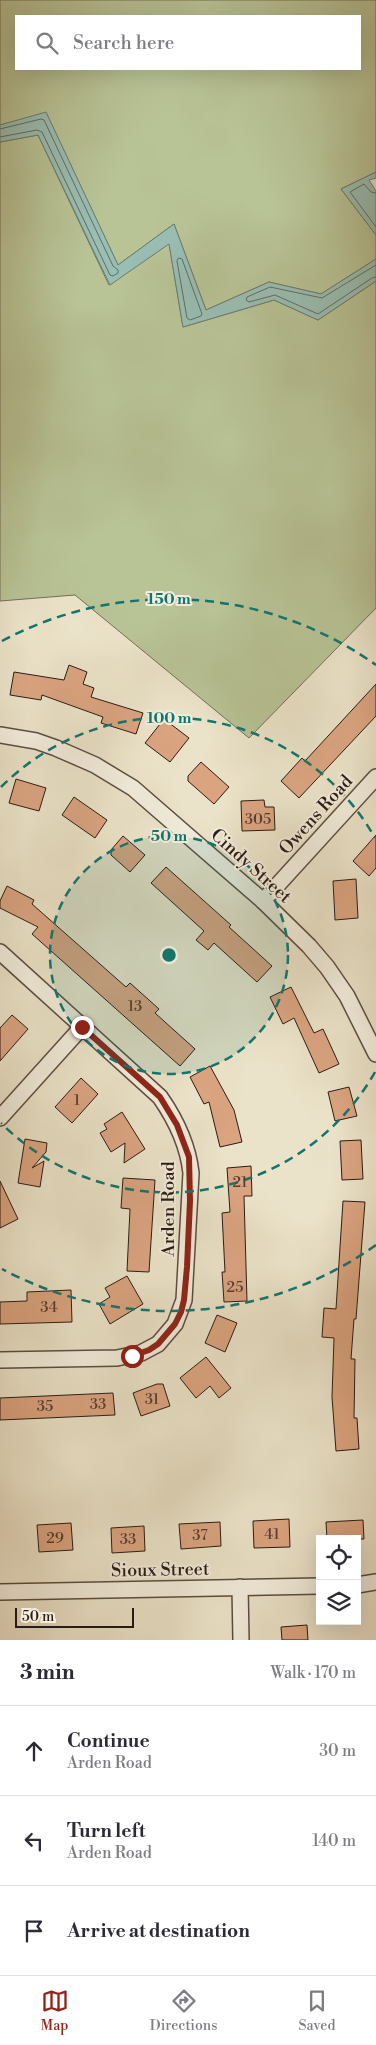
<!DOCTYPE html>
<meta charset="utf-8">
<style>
:root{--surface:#fff;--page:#f2f2f3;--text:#2b2b33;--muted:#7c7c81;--line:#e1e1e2;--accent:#8f2418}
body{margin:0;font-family:"Libre Bodoni",serif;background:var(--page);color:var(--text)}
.controls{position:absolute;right:15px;bottom:15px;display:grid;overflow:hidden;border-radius:0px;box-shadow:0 5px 20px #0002}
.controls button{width:45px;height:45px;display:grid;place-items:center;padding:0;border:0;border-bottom:1px solid var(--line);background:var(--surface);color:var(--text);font:25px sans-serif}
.scale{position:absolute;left:15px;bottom:12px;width:119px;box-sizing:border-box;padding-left:5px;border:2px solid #2b1b15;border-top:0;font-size:14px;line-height:18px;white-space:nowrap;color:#2b1b15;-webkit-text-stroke:4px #f2eddc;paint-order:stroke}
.stop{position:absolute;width:15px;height:15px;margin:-11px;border:4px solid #8f2418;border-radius:50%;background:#fff}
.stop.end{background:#8f2418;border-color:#fff;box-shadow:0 1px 5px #0008}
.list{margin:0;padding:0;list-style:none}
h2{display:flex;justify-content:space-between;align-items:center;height:65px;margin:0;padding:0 20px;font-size:21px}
h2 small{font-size:16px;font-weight:400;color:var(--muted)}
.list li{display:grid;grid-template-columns:32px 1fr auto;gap:15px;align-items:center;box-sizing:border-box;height:90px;padding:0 20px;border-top:1px solid var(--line)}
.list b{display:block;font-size:19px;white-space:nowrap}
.list p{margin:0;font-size:16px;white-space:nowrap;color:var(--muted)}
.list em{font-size:16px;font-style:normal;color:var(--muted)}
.icon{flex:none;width:28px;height:28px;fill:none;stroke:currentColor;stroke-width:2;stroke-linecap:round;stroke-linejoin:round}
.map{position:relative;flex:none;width:376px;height:1640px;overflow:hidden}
.search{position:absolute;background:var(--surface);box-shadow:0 5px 20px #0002;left:15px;right:15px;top:15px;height:55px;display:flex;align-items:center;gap:12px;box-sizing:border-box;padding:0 18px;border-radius:0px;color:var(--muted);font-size:19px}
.sheet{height:335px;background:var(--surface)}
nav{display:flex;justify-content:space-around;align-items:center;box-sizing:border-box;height:70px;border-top:1px solid var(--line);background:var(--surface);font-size:14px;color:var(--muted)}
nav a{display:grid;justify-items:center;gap:2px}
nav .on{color:var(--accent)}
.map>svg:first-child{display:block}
.green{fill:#b8c396;stroke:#726f56;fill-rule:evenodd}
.water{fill:#99beb3;stroke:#6d7d74}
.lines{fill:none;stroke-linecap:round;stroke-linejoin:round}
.shore{stroke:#626c64;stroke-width:1}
.building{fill:#daa480;stroke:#2b1b15}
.minor-casing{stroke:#5b4d42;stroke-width:18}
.minor{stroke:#f2eddc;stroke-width:15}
.route{stroke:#8f2418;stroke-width:6}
.ring{fill:none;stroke:#0f766e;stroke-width:2.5;stroke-dasharray:9 6}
.labels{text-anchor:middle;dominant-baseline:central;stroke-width:4;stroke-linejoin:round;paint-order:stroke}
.number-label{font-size:15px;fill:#573d30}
.street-label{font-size:18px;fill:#2b1b15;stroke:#f2eddc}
.centre{fill:#0f766e;stroke:#f2eddc;stroke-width:2.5}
.ring-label{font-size:15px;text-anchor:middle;font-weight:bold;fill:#0f766e;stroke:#f2eddc;stroke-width:4;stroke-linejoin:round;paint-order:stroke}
</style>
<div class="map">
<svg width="376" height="1640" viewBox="0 0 376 1640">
<rect width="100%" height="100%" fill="#ebe3c9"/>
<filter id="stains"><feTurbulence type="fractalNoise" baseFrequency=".004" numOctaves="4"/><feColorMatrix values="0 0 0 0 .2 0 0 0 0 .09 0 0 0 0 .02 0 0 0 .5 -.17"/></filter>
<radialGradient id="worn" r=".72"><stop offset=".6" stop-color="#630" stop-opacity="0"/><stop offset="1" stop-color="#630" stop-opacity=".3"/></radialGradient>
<g class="green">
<path d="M0 0H376V172L341 189 376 235V259L321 294 269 282 206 310 174 224 118 265 46 113 0 125ZM16 16H360V69H16Z"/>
<path d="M38 135 109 285 169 243 183 327 274 300 318 320 376 281V608L249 738 75 595 0 601V142Z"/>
</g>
<g class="water">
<path d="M46 112 118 265 174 224 206 310 269 282 321 294 376 259V281L318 320 274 300 183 327 169 244 110 285 38 135 0 142V125Z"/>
<path d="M376 172V178L369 180 376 191V235L341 189Z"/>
</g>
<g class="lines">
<g class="shore">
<path d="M0 129 41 119 44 120 113 266 118 270V273L113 276 110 275 42 132 37 130 0 137"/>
<path d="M376 193 371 192 364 184 350 192 376 227"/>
<path d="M179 258 182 259 202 314 201 316 190 320 187 318 177 261Z"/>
<path d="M376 265 322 298 270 287 247 297 246 300 249 302 275 295 318 314 372 278 376 277"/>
</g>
</g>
<g class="building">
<path d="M69 665 87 672 83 684 94 688 91 697 143 713 136 734 101 723 103 717 42 695 41 700 10 695 14 672 64 680Z"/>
<path d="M376 684V716L299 798 281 781 302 758 305 761Z"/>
<path d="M164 719 189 738 170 762 145 743Z"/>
<path d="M201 762 229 787 214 804 188 781V776Z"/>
<path d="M16 779 46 788 39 811 9 803Z"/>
<path d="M74 797 107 820 95 838 62 815Z"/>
<path d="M264 800 265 807H274L275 830 242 831 241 801Z"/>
<path d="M376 835V868L369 876 353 861Z"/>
<path d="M123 836 145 855 130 872 111 855V850Z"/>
<path d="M166 867 231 925 229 927 272 966 257 982 214 943 208 950 196 940 204 931 151 883Z"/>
<path d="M356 879 358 918 335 920 333 881Z"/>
<path d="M7 886 34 900 32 904 126 987 130 983 159 1009 155 1013 195 1049 180 1066 32 934 38 927 0 908V901Z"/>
<path d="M291 987 314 1033 323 1029 339 1064 319 1073 294 1018 283 1024 270 997Z"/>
<path d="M12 1015 28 1029 0 1061V1028Z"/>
<path d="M210 1066 234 1110 242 1142 220 1147 209 1102 204 1104 190 1077Z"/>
<path d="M81 1078 98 1094 72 1123 55 1107Z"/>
<path d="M349 1087 357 1116 335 1121 328 1092Z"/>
<path d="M122 1112 145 1149 124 1163 125 1143 111 1152 100 1133 107 1129 104 1124Z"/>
<path d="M25 1139 47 1143 46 1152 32 1168 44 1161 40 1187 18 1183Z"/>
<path d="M361 1140 363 1179 342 1180 340 1141Z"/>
<path d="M251 1166 252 1196H244L247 1301 224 1302 222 1272H225L222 1213 230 1212 227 1168Z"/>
<path d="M123 1178 155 1180 149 1272 127 1271 130 1209 121 1208Z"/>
<path d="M0 1181 18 1219 0 1228Z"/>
<path d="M343 1201 365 1202 356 1319H354L351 1359H355L354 1418H357L359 1449 336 1451 332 1397 334 1338 322 1337 324 1308 336 1309Z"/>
<path d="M127 1276 143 1304 110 1324 99 1304 110 1297 105 1288Z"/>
<path d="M71 1290 72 1322 0 1324V1302L27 1301V1292Z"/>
<path d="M217 1315 237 1323 225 1352 205 1343Z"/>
<path d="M206 1357 231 1388 219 1398 210 1386 196 1398 180 1378Z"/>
<path d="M157 1384H163L170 1406 141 1416 133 1393Z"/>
<path d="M113 1393 115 1415 0 1420V1398Z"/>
<path d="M289 1519 290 1547 254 1548 253 1521Z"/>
<path d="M363 1520 364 1539H327L326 1522Z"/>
<path d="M220 1522 221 1546 181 1549 179 1524Z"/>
<path d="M71 1523 73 1550 39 1552 37 1525Z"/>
<path d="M144 1526 145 1551 112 1553 111 1528Z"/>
<path d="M307 1625 308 1640H282L281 1627Z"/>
</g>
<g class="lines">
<g class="minor-casing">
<g id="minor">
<path d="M0 735 36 741 56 748 95 765 133 788 263 901 309 946 327 967 347 996 376 1054"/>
<path d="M263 901 376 777"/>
<path d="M0 952 160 1097C176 1120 188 1145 191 1173L184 1300 175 1324 158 1344 141 1353 117 1358 0 1360"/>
<path d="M0 1118 82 1027"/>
<path d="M357 1585 376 1582"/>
<path d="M240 1587 241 1640"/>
<path d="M0 1592 320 1586"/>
</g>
</g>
<use href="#minor" class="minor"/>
</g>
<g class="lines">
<path class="route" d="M82 1027 160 1097 177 1125 189 1157 190 1201 187 1267 184 1300 181 1312 175 1324 158 1344 149 1350 132 1356"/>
</g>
<circle cx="169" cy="955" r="119" fill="#0f766e" fill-opacity=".12"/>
<g class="ring">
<circle cx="169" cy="955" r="119"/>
<path d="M375 1072A237 237 0 0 1 1 1123M1 787A237 237 0 0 1 375 838"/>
<path d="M376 1245A356 356 0 0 1 2 1269M2 641A356 356 0 0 1 376 665"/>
</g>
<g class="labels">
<g class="number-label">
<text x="258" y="819">305</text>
<text x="135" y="1006">13</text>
<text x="77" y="1100">1</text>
<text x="240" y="1182">21</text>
<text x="235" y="1287">25</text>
<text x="49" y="1307">34</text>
<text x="152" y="1399">31</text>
<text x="98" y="1404">33</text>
<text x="45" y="1406">35</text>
<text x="272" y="1534">41</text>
<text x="200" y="1535">37</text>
<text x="55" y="1538">29</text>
<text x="128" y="1539">33</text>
</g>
<g class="street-label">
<text transform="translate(316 815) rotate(-48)">Owens Road</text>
<text transform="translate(251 866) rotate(42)">Cindy Street</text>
<text transform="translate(168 1209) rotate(-90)">Arden Road</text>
<text transform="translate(160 1570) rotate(-1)">Sioux Street</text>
</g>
</g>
<circle cx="169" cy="955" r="8" class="centre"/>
<g class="ring-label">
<text x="169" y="604">150 m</text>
<text x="169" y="723">100 m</text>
<text x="169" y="841">50 m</text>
</g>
<rect width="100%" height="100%" filter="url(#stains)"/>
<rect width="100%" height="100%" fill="url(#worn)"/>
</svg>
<div class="controls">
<button><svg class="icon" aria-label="locate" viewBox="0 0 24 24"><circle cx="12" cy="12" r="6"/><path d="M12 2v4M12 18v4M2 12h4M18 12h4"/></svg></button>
<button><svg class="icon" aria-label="layers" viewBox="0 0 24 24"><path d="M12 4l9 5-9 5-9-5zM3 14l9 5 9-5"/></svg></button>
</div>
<div class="scale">50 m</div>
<div class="stop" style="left:132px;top:1356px"></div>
<div class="stop end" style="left:82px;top:1027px"></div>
<div class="search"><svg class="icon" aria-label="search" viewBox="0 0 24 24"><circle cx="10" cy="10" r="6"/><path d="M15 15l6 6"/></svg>Search here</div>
</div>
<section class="sheet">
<h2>3 min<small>Walk · 170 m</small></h2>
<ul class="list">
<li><svg class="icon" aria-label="ahead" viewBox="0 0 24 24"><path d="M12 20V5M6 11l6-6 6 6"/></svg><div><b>Continue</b><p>Arden Road</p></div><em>30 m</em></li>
<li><svg class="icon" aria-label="left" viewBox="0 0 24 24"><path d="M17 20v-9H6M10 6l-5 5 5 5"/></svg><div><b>Turn left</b><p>Arden Road</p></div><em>140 m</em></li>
<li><svg class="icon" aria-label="arrive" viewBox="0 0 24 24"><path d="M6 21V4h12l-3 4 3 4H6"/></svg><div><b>Arrive at destination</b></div></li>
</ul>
</section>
<nav>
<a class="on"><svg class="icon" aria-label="map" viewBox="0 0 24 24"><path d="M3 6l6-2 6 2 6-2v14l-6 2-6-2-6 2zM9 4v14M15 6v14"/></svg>Map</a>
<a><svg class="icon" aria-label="directions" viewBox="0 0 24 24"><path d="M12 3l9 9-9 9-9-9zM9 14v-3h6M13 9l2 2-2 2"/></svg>Directions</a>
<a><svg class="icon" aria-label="saved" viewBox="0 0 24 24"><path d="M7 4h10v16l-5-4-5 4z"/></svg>Saved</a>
</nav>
